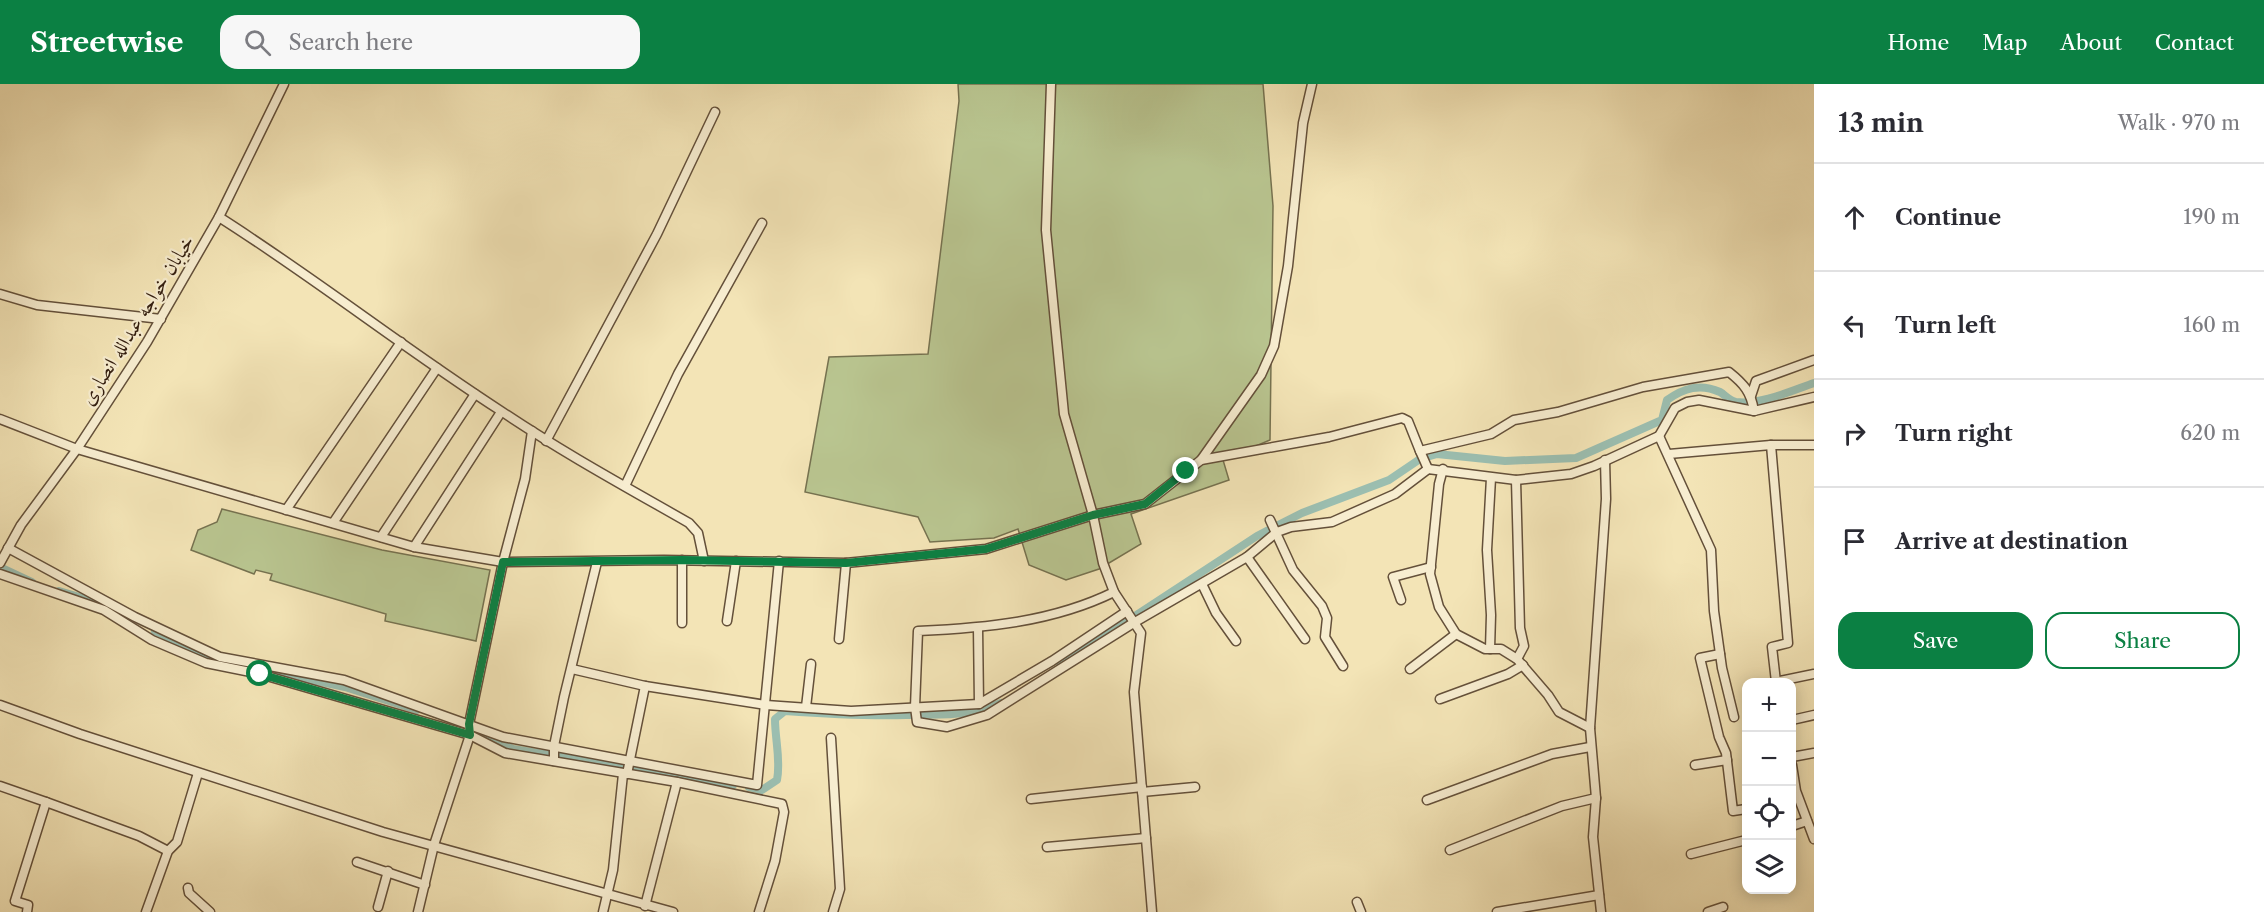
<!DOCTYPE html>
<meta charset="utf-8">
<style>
:root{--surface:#fff;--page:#f7f7f7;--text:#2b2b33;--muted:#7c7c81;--line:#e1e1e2;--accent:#0b8043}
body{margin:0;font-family:"Libre Caslon Text",Amiri,serif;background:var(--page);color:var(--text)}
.controls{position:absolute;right:18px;bottom:18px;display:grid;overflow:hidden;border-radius:12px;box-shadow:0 3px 15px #0003}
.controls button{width:54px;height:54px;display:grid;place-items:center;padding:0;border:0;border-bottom:2px solid var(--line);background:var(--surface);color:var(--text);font:30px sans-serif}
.stop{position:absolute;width:18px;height:18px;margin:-14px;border:4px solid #0b8043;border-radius:50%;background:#fff}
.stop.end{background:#0b8043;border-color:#fff;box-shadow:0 2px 6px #0008}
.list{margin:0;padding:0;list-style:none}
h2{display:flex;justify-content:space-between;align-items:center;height:78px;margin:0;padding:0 24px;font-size:26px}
h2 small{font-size:20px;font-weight:400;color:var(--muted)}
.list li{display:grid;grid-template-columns:39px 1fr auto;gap:18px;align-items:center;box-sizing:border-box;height:108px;padding:0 24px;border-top:2px solid var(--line)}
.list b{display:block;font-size:22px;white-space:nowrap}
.list em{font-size:20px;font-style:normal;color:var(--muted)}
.actions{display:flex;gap:12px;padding:18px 24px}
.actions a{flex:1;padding:14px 0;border:2px solid var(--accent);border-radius:18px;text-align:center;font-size:21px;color:var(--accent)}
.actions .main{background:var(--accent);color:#fff}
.icon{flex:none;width:33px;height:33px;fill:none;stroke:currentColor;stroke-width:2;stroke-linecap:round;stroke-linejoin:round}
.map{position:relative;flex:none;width:1814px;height:828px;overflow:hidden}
header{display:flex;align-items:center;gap:36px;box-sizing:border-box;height:84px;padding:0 30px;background:var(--accent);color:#fff}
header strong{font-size:28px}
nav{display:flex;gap:33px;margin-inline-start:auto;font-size:21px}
.search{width:420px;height:54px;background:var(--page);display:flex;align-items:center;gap:15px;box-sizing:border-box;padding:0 21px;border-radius:18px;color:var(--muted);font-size:22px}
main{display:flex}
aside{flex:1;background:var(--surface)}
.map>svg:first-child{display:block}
.green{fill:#b9c590;stroke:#767250;stroke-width:1.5}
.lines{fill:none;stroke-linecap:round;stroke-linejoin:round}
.canal{stroke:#9bbeb0;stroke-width:8}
.minor-casing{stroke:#64503a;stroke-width:11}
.minor{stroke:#f7edd0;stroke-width:8}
.route{stroke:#0b8043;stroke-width:8}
.labels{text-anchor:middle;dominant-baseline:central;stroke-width:4.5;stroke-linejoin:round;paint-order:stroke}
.street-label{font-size:20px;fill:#341f10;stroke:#f7edd0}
</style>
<header>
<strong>Streetwise</strong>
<div class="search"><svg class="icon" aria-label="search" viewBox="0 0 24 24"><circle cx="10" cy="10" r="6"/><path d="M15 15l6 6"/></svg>Search here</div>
<nav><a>Home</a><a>Map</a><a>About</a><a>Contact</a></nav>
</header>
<main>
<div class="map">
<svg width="1814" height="828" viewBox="0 0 1814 828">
<rect width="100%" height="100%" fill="#f3e4b6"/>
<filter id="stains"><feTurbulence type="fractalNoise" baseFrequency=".00333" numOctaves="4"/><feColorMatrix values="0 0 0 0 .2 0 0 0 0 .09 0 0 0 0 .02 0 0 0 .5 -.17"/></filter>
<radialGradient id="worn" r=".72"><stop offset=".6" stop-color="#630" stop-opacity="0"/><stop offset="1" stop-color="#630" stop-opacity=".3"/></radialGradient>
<g class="green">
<path d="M958 0H1263L1273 122 1270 356 1223 376 1229 396 1131 430 1141 460 1099 485 1066 496 1029 481 1018 445 994 454 930 458 918 433 805 408 829 273 928 270 959 17Z"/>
<path d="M222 425 382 466 490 486 476 557 385 537 386 530 270 496 272 490 256 486 254 490 191 466 198 446 217 438Z"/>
</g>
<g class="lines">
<g class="canal">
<path d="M0 483 32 498"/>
<path d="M59 507 110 522"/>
<path d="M155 547 209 574 345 603 417 626"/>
<path d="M1060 581 1257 452 1302 429 1389 396 1420 375 1437 370 1505 377 1576 374 1662 336 1667 316C1684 304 1700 299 1720 308 1725 311 1730 317 1736 318 1761 321 1791 307 1814 299"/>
<path d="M472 645 513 665 733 701"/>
<path d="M749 703 762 706 777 696C781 676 775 656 775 635L785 627C826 630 865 632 906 631 939 631 971 632 1001 619"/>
</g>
<g class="minor-casing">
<g id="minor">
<path d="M1051 0 1046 146 1064 330 1093 431 1103 479 1114 508 1141 549 1134 608 1152 828"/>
<path d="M219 133C315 194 405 265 501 327 562 368 626 403 689 439L698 449 704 477"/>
<path d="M0 210 37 221 161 235"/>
<path d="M1751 312 1756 297 1814 276"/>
<path d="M0 335 77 365 414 463 503 478 664 476 846 479 986 465 1093 431 1145 420 1201 376 1329 353 1402 334 1408 337 1420 367 1491 350 1514 336 1558 328 1643 303 1729 288C1744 300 1751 308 1754 327"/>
<path d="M1659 352 1711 466 1714 527 1722 584 1734 633"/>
<path d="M546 357 657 150 715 28"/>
<path d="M1771 361 1788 559 1772 563 1776 598"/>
<path d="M1420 367 1428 385"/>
<path d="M1669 370 1771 361H1814"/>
<path d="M1201 376 1261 291 1274 262 1288 182 1303 39 1312 0"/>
<path d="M1443 385 1439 400 1430 490 1439 523 1456 550 1485 565H1501L1517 575 1548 611 1559 628 1590 644"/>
<path d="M1516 396 1520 544 1524 562 1517 575"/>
<path d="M625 402 678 290 762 139"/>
<path d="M286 426 401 258"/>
<path d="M1270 436 1293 486 1322 522 1327 534 1325 553 1343 582"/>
<path d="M333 439 437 284"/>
<path d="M381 453 475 310"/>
<path d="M414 463 501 328"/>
<path d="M8 464 135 533 220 573 344 596 503 653 757 701 779 477"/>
<path d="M1247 473 1305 555"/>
<path d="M682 476V539"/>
<path d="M0 479 21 441 77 365 147 258 219 133 284 0"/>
<path d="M0 490 104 526 152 556 206 579 260 590 470 651 505 669 677 698 782 720 784 728 775 777 759 828"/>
<path d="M1202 500 1216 529 1236 557"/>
<path d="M1114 508C1053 538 985 544 918 547L915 623 917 638 947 643 987 631 1135 538 1247 473 1277 448 1291 443 1332 438 1395 410 1428 385 1516 396 1571 390 1594 382 1659 352 1675 324 1687 318 1699 316 1754 327 1814 313"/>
<path d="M1401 516 1393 493 1431 483"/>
<path d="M727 537 736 477"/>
<path d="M978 544 979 620"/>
<path d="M839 555 846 479"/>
<path d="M1490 565 1491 531 1487 466 1491 394"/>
<path d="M1720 570 1700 574 1719 653 1726 669 1733 727 1746 725"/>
<path d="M572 585 645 602 766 621 851 627 979 620 1052 577 1127 527"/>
<path d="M1410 585 1456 550"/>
<path d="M1775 598 1814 590"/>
<path d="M1440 615 1508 590 1523 581"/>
<path d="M0 621 80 650 383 748 673 828"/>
<path d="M806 623 811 580"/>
<path d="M1792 636 1814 631"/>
<path d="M831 654 840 805 833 828"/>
<path d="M1792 673 1814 669"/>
<path d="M554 677V662L564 613 597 478"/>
<path d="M1695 681 1727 676"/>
<path d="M1792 681 1796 707 1814 755"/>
<path d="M627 690 645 602"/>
<path d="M0 702 46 718 15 817 28 821 27 828"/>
<path d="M1142 708 1195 703"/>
<path d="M1031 715 1142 703"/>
<path d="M1427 716 1552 670 1590 663"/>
<path d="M46 718 139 752 168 767"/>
<path d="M1792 742 1807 737"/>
<path d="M1047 763 1146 754"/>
<path d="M1450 766 1562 722 1596 714"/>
<path d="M1691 770 1746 756"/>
<path d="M357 778 425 801"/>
<path d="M188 804 189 809 210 828"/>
<path d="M1357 818 1361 828"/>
<path d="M645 822 677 698"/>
<path d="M378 823 388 787"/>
<path d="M146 828 168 767 177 758 198 689"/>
<path d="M418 828 434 761 470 651 469 640 503 478 525 395 532 347"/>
<path d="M603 828 613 786 623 690"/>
<path d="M1497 828 1599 811"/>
<path d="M1601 828 1593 753 1596 714 1590 644 1606 415 1605 376"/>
<path d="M1708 828 1723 823"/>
</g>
</g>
<use href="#minor" class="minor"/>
</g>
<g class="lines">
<path class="route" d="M260 590 470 651 469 640 503 478 682 476 846 479 986 465 1093 431 1145 420 1186 387"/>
</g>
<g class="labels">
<g class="street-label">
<text transform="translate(137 236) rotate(-58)">خیابان خواجه عبدالله انصاری</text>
</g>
</g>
<rect width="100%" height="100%" filter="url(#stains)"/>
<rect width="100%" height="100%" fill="url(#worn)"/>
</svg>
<div class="controls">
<button>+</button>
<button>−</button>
<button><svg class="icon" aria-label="locate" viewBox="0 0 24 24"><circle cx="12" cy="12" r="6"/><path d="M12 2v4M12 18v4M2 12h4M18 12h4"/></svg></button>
<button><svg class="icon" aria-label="layers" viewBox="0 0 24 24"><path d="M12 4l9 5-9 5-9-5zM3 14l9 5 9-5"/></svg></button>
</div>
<div class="stop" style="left:260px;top:590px"></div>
<div class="stop end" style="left:1186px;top:387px"></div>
</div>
<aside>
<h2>13 min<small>Walk · 970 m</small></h2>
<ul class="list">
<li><svg class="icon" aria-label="ahead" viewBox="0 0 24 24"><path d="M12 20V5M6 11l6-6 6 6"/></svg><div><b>Continue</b></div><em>190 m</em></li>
<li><svg class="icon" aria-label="left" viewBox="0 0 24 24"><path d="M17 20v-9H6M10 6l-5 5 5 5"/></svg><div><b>Turn left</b></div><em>160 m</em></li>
<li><svg class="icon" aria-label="right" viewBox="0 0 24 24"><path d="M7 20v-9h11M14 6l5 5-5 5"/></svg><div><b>Turn right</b></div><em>620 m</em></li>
<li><svg class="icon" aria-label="arrive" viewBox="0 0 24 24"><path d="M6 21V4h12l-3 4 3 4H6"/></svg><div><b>Arrive at destination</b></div></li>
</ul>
<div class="actions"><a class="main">Save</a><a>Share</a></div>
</aside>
</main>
